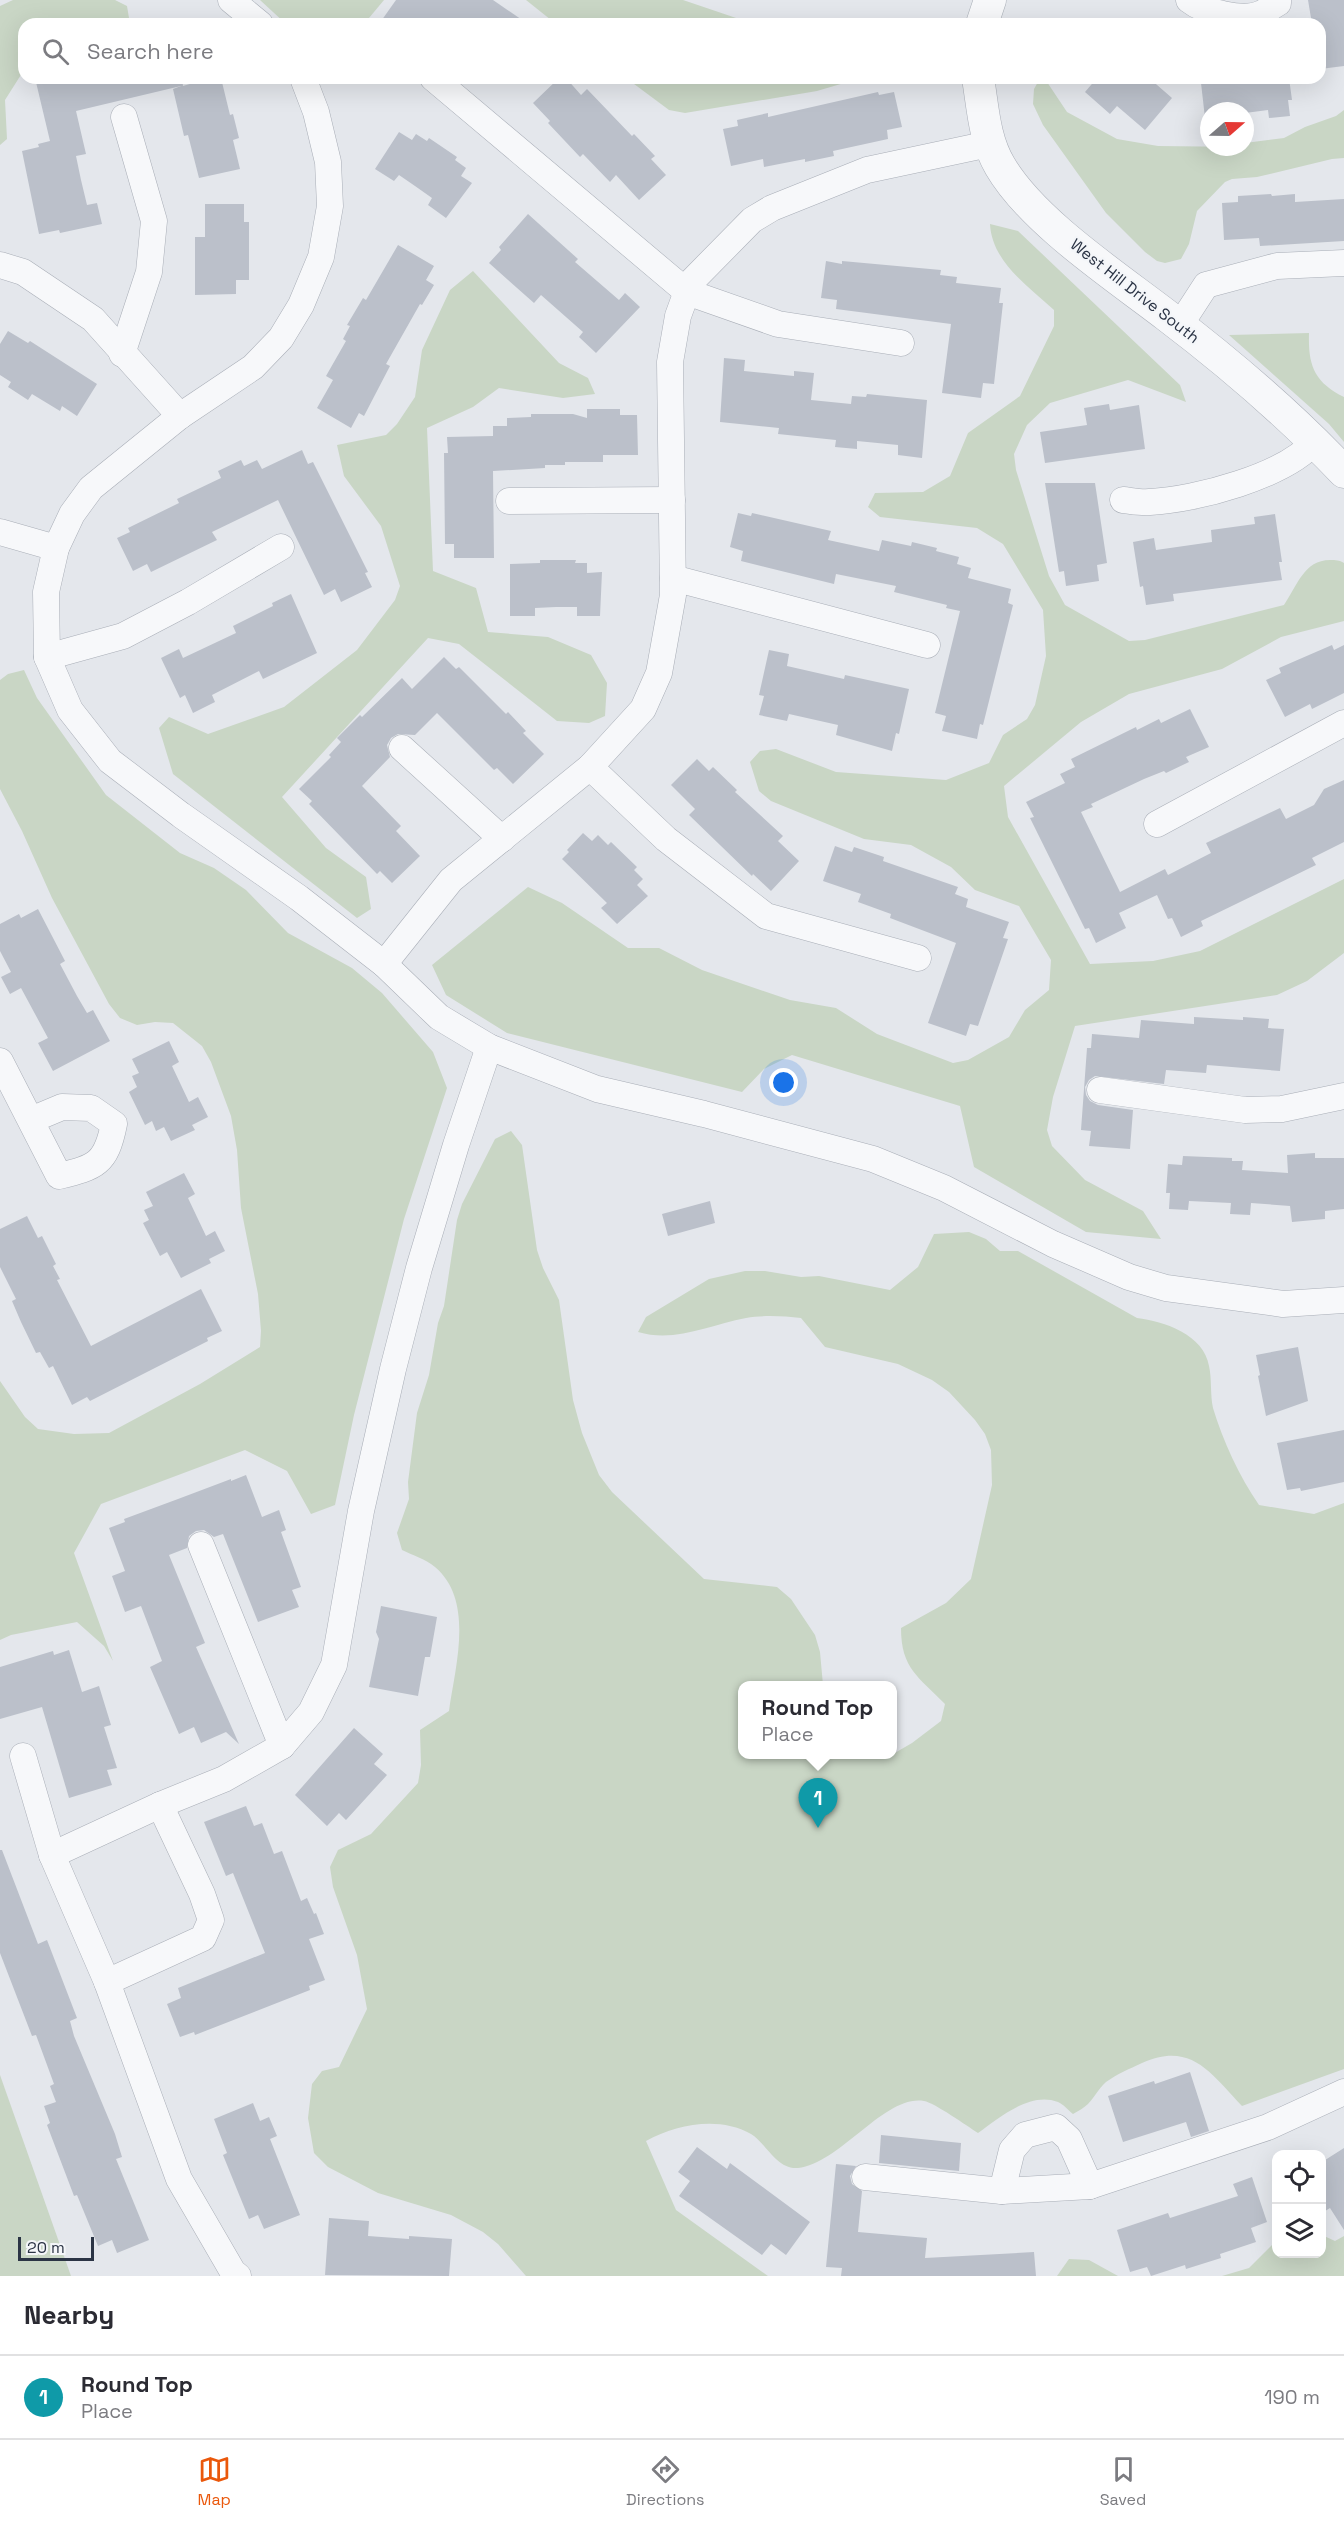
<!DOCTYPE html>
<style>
:root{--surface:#fff;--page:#f7f7f7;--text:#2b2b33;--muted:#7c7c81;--line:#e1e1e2;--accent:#ea580c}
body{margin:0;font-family:"Space Grotesk",sans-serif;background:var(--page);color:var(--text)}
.controls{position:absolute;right:18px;bottom:18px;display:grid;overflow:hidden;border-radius:12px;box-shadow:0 6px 24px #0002}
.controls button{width:54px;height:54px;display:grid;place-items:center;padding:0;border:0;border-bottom:2px solid var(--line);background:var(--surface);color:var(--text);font:30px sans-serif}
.compass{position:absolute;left:1200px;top:102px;width:54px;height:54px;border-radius:50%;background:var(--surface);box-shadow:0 6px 24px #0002;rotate:70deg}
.scale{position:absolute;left:18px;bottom:15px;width:76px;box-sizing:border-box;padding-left:6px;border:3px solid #2b3445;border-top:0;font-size:16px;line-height:21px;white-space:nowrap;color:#2b3445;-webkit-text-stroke:4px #f4f6f9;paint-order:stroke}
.you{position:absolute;left:784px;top:1083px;width:21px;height:21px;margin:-15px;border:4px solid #fff;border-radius:50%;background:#1a73e8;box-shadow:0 0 0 9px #1a73e833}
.badge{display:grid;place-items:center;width:39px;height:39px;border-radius:50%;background:var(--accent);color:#fff;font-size:20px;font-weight:700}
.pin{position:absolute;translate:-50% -50px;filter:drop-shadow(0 2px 3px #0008)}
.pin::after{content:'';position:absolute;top:32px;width:21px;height:18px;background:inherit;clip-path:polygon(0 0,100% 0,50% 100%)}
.popup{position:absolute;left:738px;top:1681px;width:159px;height:78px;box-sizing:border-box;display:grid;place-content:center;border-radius:12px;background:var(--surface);filter:drop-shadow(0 2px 4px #0005);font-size:20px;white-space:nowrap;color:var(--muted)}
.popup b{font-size:22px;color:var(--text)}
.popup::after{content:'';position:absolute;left:50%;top:100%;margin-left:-12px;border:12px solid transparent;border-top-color:var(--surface)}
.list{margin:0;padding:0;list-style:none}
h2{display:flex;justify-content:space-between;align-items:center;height:78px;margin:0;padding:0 24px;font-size:26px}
h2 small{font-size:20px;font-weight:400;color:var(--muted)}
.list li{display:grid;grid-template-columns:39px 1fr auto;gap:18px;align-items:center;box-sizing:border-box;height:84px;padding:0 24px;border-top:2px solid var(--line)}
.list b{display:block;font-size:22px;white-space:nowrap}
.list p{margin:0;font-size:20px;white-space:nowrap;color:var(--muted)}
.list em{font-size:20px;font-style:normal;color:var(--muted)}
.icon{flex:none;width:33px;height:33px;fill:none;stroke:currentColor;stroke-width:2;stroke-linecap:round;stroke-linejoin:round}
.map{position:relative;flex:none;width:1344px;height:2276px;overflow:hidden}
.search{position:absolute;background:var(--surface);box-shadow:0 6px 24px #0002;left:18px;right:18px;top:18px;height:66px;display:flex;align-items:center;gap:15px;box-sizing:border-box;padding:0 21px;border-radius:18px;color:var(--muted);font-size:22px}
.sheet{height:162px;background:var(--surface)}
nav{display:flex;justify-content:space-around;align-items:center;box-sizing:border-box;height:84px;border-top:2px solid var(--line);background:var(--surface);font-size:16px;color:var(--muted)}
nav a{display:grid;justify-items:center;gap:3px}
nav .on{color:var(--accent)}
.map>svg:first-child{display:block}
.green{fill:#c9d6c5}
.building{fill:#bbc0ca}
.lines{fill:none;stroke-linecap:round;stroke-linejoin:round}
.minor-casing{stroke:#a9aeb7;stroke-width:27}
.tertiary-casing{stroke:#a9aeb7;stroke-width:33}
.minor{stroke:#f7f8fa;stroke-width:26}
.tertiary{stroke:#f7f8fa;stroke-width:32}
.labels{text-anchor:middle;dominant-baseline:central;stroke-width:4.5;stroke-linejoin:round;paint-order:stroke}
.street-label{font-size:16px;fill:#2b3445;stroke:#f4f6f9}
</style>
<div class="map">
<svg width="1344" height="2276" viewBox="0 0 1344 2276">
<rect width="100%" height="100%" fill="#e4e7ec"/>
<g class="green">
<path d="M13 0H115L127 6 130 24H24V70L5 100 7 139 0 145V6Z"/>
<path d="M260 0H384L364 24H286Z"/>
<path d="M526 0H683L742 20 782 24H556Z"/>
<path d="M626 78H861L817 91 685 113 669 110Z"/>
<path d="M1045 79 1067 112 1117 139 1158 146 1245 147V143L1284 138 1305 127 1336 116 1344 110V158L1332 159 1257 177 1232 179 1225 182 1197 211 1189 244 1181 259 1165 263 1157 261 1145 252 1106 213 1043 125 1033 104 1034 89 1038 82Z"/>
<path d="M990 224 1018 231 1180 385 1186 402 1128 380 1050 403 1027 425 1014 454 1016 470 1049 576 1065 605 1129 641 1145 640 1284 605C1297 586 1304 560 1330 560 1336 560 1339 560 1344 563V621L1281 637 1222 669 1129 694 1081 722 1004 786 1008 817 1090 964 1153 961 1200 951 1344 879V953L1307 981 1277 995 1075 1026 1053 1097 1047 1130 1052 1146 1085 1180 1143 1211 1161 1239 1086 1232 974 1167 960 1106 792 1055 764 1069 742 1092 507 1033 446 995 432 965 528 887 562 903 628 948H659L702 970 790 1000 836 1008 877 1034 953 1063 968 1060 1009 1037 1025 1010 1049 990 1051 960 1019 906 975 890 951 867 911 845 864 839 771 801 759 791 750 762 760 751 776 749 836 772 946 780 989 763 1003 735 1027 719 1035 705 1046 656 1043 610 1003 544 977 528 880 517 868 507 875 493 923 492 950 476 968 433 1020 396 1054 326V310C1028 286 992 262 990 224Z"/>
<path d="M473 271 559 363 588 378 595 394 563 398 499 388 473 407 427 428 433 571 476 588 488 632 548 637 591 655 607 683 605 716 589 723 557 721 459 644 428 638 282 797 326 848 366 877 371 909 357 918 173 774 159 728 169 717 208 734 284 707 357 650 395 600 400 586 381 526 344 476 337 445 386 435 397 424 415 397 422 350 450 290Z"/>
<path d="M1309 333C1308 365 1314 382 1344 397V442L1329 424 1229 335Z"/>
<path d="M24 670 37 698 106 795 180 853 214 868 246 890 288 933 352 968 382 993 433 1052 447 1088 404 1219 354 1415 335 1505 311 1514 287 1471 245 1450 101 1504 74 1553 113 1661 104 1646 77 1622 11 1635 0 1640V1381L25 1417 38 1429 74 1434 109 1433 200 1384 260 1347 261 1331 258 1294 241 1208 237 1150 231 1116 211 1062 202 1046 173 1023 155 1022 137 1025 120 1018 109 1004 52 898 22 831 0 789V680L8 674Z"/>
<path d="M511 1131 522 1145 537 1250 543 1268 559 1300 573 1400 582 1433 599 1475 612 1492 704 1579 777 1587 791 1599 815 1635 820 1652 823 1685 743 1686V1754H859L877 1758 893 1754 912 1743 941 1721 945 1704C919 1677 901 1669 901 1628L946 1603 971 1579 992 1485 991 1450 985 1434 975 1420 949 1392 932 1380 898 1364 825 1347 801 1318C783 1316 763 1315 746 1318 709 1325 675 1343 638 1332L646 1317 709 1279 745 1271H765L801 1277 819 1276 890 1290 918 1267 934 1234 969 1232 986 1239 1000 1251H1018L1137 1318C1164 1321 1204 1335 1209 1366 1212 1379 1210 1394 1213 1408 1223 1441 1239 1476 1259 1505L1314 1514 1344 1503V2069L1242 2106C1211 2074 1192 2041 1142 2063 1129 2069 1117 2074 1106 2082 1098 2089 1095 2097 1088 2104 1084 2108 1078 2111 1073 2114 1068 2110 1063 2104 1058 2102 1030 2091 999 2118 978 2133 967 2126 935 2103 924 2101 885 2094 841 2163 798 2168 777 2170 766 2143 751 2134 719 2116 677 2124 646 2141L676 2210 768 2276H526L498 2244 483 2232 451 2215 378 2193 328 2167 314 2153 308 2118 312 2084 322 2071 339 2067 367 2009 357 1955 333 1887 330 1867 338 1850 371 1834 418 1783 421 1765 420 1730 449 1711C455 1667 475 1601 435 1567 426 1559 412 1555 402 1550L397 1533 409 1499 408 1482 417 1413 429 1375 438 1323 444 1306 457 1220 462 1204 495 1139Z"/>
<path d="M0 2075 71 2276H0Z"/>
<path d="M1322 2235 1335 2241 1344 2236V2276H1222L1249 2268 1276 2241V2254H1322Z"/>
<path d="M1069 2259 1089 2260 1118 2276H1057Z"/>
</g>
<g class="building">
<path d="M396 0H493L528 24H379Z"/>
<path d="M1308 0H1344V66L1320 69V24H1312Z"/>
<path d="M35 78H182L183 86 210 78H221L230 115 233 114 239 138 233 140 240 169 199 178 188 135 184 136 173 89 181 86 76 111 86 154 76 156 81 180 87 205 97 203 102 224 60 233 59 230 39 234 22 151 39 147 38 144 50 141Z"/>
<path d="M559 78H566L581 95 587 89 632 136 634 134 655 156 651 159 666 175 639 200 616 175 610 182 583 154 580 157 548 123 550 121 533 103Z"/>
<path d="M1097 78H1149L1172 98 1145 130 1117 106 1110 114 1085 92Z"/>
<path d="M1212 78H1289L1292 100H1288L1290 116 1269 118 1268 110 1245 113V111H1209V117L1205 118 1201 83 1212 82Z"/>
<path d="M878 92 879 95 894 92 902 127 887 130 888 139 833 151 834 156 805 162V159L764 167 763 159 731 166 723 129 738 126 737 120 768 113V117Z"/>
<path d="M399 132 412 140 416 134 427 141 429 138 457 157 455 160 466 168 461 176 472 183 446 218 428 205 432 198 415 186 399 175 394 181 375 169Z"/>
<path d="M1271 194 1272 196 1295 194V202L1344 199V241L1260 246 1259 238 1224 240 1222 203 1238 202V196Z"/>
<path d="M205 204H244V222H249V280H236V294L195 295V237H205Z"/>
<path d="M528 214 578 259 575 262 619 300 625 293 640 307 596 353 579 337 583 332 541 295 534 303 489 263 501 250 499 247Z"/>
<path d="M398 245 434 266 426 280 434 285 422 305 420 304 386 364 390 366 364 416 359 413 351 428 317 408 333 380 326 376 346 341 343 339 350 326 347 325 363 298 366 300Z"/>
<path d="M826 261 842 264V261L941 270 940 275 957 277 956 283 1001 288 999 303H1003L994 384 983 383 981 398 942 393 951 324 836 309 837 300 821 298Z"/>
<path d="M8 331 28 343 30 341 97 384 77 416 62 406 60 411 32 394 28 400 8 387 11 382 0 375V344Z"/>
<path d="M724 358 745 360 744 371 794 376V371L814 373 811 400 851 404 852 396 866 397 867 394 927 400 922 458 898 455V445L857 441V449L835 447 836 440 778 434 779 428 720 422Z"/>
<path d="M1109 404 1110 410 1139 405 1145 449 1045 463 1040 432 1087 425 1084 408Z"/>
<path d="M587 409H620V415H637L638 455H603V462H565V465H545V468L493 471 494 558H454V544H445L444 453H448L447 437 493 436V426H507V418L531 417V414H573L587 418Z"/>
<path d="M302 450 308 464 313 462 368 572 365 573 372 587 341 602 335 589 324 595 278 500 212 532 217 540 151 572 147 564 133 571 117 538 130 532 128 528 179 503 177 499 221 478 218 471 241 460 244 466 257 460 262 469Z"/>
<path d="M1045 483H1095L1107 563 1097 565 1099 581 1066 586 1064 571 1059 572Z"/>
<path d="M738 513 751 516 752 513 831 531 828 540 879 551 882 540 911 546 912 542 937 548 936 551 959 557 957 564 971 568 968 578 1011 589 1008 603 1013 605 983 725 980 724 977 739 942 731 946 716 935 713 960 611 946 608 947 605 894 592 896 586 836 574 834 584 741 561 743 551 730 547Z"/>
<path d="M1275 514 1282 562H1279L1282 580 1173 594 1174 601 1146 605 1143 586 1140 587 1133 542 1154 538 1156 550 1212 542 1211 530 1255 524 1254 517Z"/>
<path d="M540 560H576L575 563H587V573L602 572 600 616H577V607H556L535 608V616H510V564L540 563Z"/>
<path d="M291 594 317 653 263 679 259 671 212 695 215 702 193 713 185 695 180 698 161 658 179 649 183 658 236 633 233 626 273 606 272 603Z"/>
<path d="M1332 645 1334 650 1344 645V693L1312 709 1310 704 1285 717 1266 680 1281 673 1279 668Z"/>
<path d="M769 650 789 654 787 666 844 679 845 675 909 689 899 734 896 733 892 751 836 735 838 725 789 714 787 721 759 715 764 696 759 695Z"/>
<path d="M444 657 456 669 459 667 506 714 508 712 526 731 523 733 544 754 513 784 497 768 494 770 437 713 415 735 398 734 391 738 387 745 390 757 362 786 401 826 396 831 420 856 392 883 380 871 377 874 309 804 312 801 299 789 331 757 329 755 341 742 337 738 360 715 362 717 402 678 412 689Z"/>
<path d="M1190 709 1209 747 1186 757 1189 762 1166 773 1164 771 1144 779 1091 804 1093 807 1081 812 1120 892 1165 869 1168 875 1211 853 1206 843 1280 808 1286 819 1314 805 1324 789 1344 780V842L1312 858 1316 865 1201 921 1203 926 1181 937 1172 918 1168 919 1157 895 1119 913 1126 928 1096 943 1089 928 1085 929 1030 818 1034 817 1026 802 1065 783 1060 774 1075 767 1071 759 1136 727 1137 730 1159 719 1161 723Z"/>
<path d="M697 759 709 771 713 767 737 790 735 792 783 836 778 841 799 861 771 891 753 874 752 876 689 815 695 809 671 785Z"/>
<path d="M583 833 592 841 598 835 608 845 611 842 637 867 634 870 643 879 637 885 648 896 617 924 601 908 607 903 562 859 569 852 567 850Z"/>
<path d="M835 846 852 852 854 847 884 857 883 861 958 887 955 894 968 899 966 907 1009 922 1003 938 1008 939 978 1026 970 1024 966 1036 928 1023 956 943 890 918 891 914 858 902 861 894 823 881Z"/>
<path d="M38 909 65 961 60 964 77 996 87 1013 93 1010 110 1041 53 1071 38 1043 48 1038 21 988 10 994 1 977 11 972 0 951V924L19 914 21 918Z"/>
<path d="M1194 1017 1243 1020V1017L1269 1019 1268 1028 1284 1029 1280 1071 1207 1065 1206 1073 1166 1070 1164 1084 1095 1076 1089 1080 1085 1087 1086 1095 1090 1101 1098 1105 1133 1110 1130 1149 1089 1146 1091 1131 1081 1130 1087 1048H1091L1092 1034 1139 1038 1141 1020 1194 1024Z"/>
<path d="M169 1041 179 1062 172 1066 189 1102 198 1097 208 1117 192 1125 195 1130 171 1141 164 1127 156 1131 152 1121 145 1125 129 1092 137 1087 132 1076 139 1073 132 1059Z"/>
<path d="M1315 1153V1158H1344V1209L1325 1211V1219L1292 1222 1290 1206 1251 1203 1250 1215 1230 1214 1231 1203 1189 1201 1188 1210 1169 1209 1170 1193H1166L1168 1164 1182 1165 1183 1156 1232 1158V1161H1243L1242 1170 1288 1173 1287 1155Z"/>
<path d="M184 1173 195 1194 188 1198 206 1236 215 1231 225 1251 209 1259 211 1263 181 1278 167 1252 160 1256 143 1223 149 1220 144 1210 153 1206 146 1192Z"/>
<path d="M710 1201 715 1223 668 1236 662 1214Z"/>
<path d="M27 1216 38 1238 42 1236 56 1264 53 1266 60 1279 57 1280 91 1346 201 1289 222 1331 207 1338 208 1341 90 1401 87 1397 72 1405 53 1366 49 1368 40 1352 36 1353 21 1322 12 1301 16 1299 0 1267V1229Z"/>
<path d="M1298 1347 1308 1401 1266 1416 1258 1376 1260 1375 1256 1355Z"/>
<path d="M1344 1430V1482L1301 1491 1300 1488 1287 1490 1277 1443Z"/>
<path d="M246 1475 262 1517 279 1510 286 1530 281 1532 301 1587 292 1590 299 1607 258 1622 223 1534 214 1537 204 1530 196 1531 189 1536 187 1548 169 1555 205 1643 196 1647 239 1744 226 1732 201 1743 194 1727 179 1734 150 1667 162 1661 141 1606 125 1612 112 1576 125 1571 109 1528 125 1522 124 1519 178 1499 231 1479V1481Z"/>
<path d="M381 1606 437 1617 430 1657H425L418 1696 369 1687 379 1639 376 1632Z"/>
<path d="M69 1650 82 1692 99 1686 111 1725 104 1727 117 1768 107 1770 112 1785 69 1798 42 1707 0 1719V1667L53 1651 54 1655Z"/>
<path d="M354 1728 383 1754 374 1764 387 1775 346 1820 339 1813 327 1826 295 1795Z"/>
<path d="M246 1806 254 1826 262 1823 274 1854 282 1851 301 1901 307 1898 314 1914 316 1913 324 1934 309 1939 325 1980 309 1986 310 1990 195 2035 194 2032 180 2037 167 2004 181 1998 178 1988 265 1953 233 1873 226 1876 204 1822Z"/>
<path d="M0 1850H2L38 1944 47 1940 77 2018 70 2021 74 2036 115 2134 122 2157 116 2159 149 2240 117 2253 112 2240 98 2246 77 2195 74 2196 47 2125 50 2123 44 2106 56 2102 50 2086 54 2084 36 2035 32 2036 0 1953Z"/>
<path d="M1190 2072 1209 2131 1191 2137 1186 2122 1123 2142 1108 2096 1154 2081 1155 2084Z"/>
<path d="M253 2103 260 2121 269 2117 277 2136 270 2139 300 2215 264 2229 258 2215 249 2219 223 2155 227 2153 214 2119Z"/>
<path d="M881 2135 961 2143 959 2171 879 2163Z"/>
<path d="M697 2147 727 2169 730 2163 810 2222 786 2255 771 2244 762 2255 679 2196 690 2181 678 2172Z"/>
<path d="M1344 2148V2230L1330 2208 1322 2213V2162Z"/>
<path d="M836 2164 856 2166 850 2176 852 2184 862 2191 858 2232 927 2238 925 2258 1034 2252 1036 2276H841L842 2268 826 2267Z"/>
<path d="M1252 2177 1267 2222 1251 2228 1256 2242 1220 2254 1221 2258 1186 2269 1185 2265 1151 2276 1147 2267 1130 2272 1117 2230 1168 2213 1170 2218 1238 2196 1233 2184Z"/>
<path d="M329 2218 369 2221 368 2236 409 2239V2236L452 2239 449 2276 325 2275Z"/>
</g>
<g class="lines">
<g class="minor-casing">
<g id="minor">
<path d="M231 0 260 24"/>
<path d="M1189 0C1204 12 1244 22 1262 13 1267 11 1272 6 1278 3V0"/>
<path d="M303 78 316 112 328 162 330 206 321 257 301 305 281 338 253 367 180 416 91 488 72 514 56 548 46 592 47 657 70 710 110 761 181 815 299 898 384 964 439 1017 489 1047 597 1089 704 1114 873 1159 944 1188 1053 1244 1129 1277 1166 1288 1283 1304 1344 1300"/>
<path d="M433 78 687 292 778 324 901 343"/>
<path d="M0 265 23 272 93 319 180 416"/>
<path d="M1180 325 1206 285 1277 266 1344 263"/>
<path d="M122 354 149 272 154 221 124 117"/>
<path d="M1123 500C1132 501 1141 503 1150 502 1195 500 1286 476 1315 441"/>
<path d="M509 501 672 500"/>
<path d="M0 532 56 548"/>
<path d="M673 578 927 645"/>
<path d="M47 657 123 636 188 602 281 547"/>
<path d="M402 748 502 839"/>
<path d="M590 767 666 839 766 916 918 958"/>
<path d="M1157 824 1344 723"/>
<path d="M384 964 451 880 590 767 643 709 659 673 673 595 670 362 678 316 690 283 752 220 772 208 867 170 989 144"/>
<path d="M0 1061 59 1176C96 1167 106 1164 114 1124L91 1108 62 1107 31 1120"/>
<path d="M1100 1090 1245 1110 1282 1109 1344 1096"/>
<path d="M201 1545 282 1746"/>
<path d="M23 1756 52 1855 107 1982 179 2179 233 2272 238 2276"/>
<path d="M52 1855 160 1805 224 1779 282 1746 311 1712 334 1665 361 1511 393 1369 419 1268 456 1145 489 1047"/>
<path d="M107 1982 203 1938 211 1920 202 1894 160 1805"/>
<path d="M865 2177 1002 2191 1090 2186 1268 2127 1344 2092"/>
<path d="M1002 2191 1012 2150 1025 2135 1056 2127 1069 2139 1090 2186"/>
</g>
</g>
<g class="tertiary-casing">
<g id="tertiary">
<path d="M982 24 990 0"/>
<path d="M978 78C983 108 984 139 1000 166 1032 221 1114 275 1166 315 1228 362 1290 415 1344 472"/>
</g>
</g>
<use href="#minor" class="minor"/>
<use href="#tertiary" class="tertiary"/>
</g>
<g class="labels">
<g class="street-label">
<text transform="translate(1135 291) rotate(38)">West Hill Drive South</text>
</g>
</g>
</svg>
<div class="controls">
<button><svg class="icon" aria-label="locate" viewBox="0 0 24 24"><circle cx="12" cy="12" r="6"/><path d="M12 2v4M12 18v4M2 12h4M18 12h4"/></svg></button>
<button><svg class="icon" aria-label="layers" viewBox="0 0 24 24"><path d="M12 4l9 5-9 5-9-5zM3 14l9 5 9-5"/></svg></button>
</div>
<svg class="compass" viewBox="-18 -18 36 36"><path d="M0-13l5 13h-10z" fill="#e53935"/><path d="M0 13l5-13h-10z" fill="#7c7c81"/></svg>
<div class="scale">20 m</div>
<div class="you"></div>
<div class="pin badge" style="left:818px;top:1828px;background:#0f9aa8">1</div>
<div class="popup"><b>Round Top</b>Place</div>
<div class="search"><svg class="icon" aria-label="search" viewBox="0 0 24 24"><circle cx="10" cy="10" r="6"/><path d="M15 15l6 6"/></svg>Search here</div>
</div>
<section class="sheet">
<h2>Nearby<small></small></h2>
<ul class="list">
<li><span class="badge" style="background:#0f9aa8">1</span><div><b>Round Top</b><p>Place</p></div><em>190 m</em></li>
</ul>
</section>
<nav>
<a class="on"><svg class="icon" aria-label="map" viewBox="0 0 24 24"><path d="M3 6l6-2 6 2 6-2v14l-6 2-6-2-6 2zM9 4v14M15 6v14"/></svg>Map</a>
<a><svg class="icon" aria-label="directions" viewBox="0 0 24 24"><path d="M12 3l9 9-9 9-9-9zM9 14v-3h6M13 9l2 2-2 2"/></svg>Directions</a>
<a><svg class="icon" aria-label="saved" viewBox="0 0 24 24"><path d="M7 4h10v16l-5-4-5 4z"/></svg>Saved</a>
</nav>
